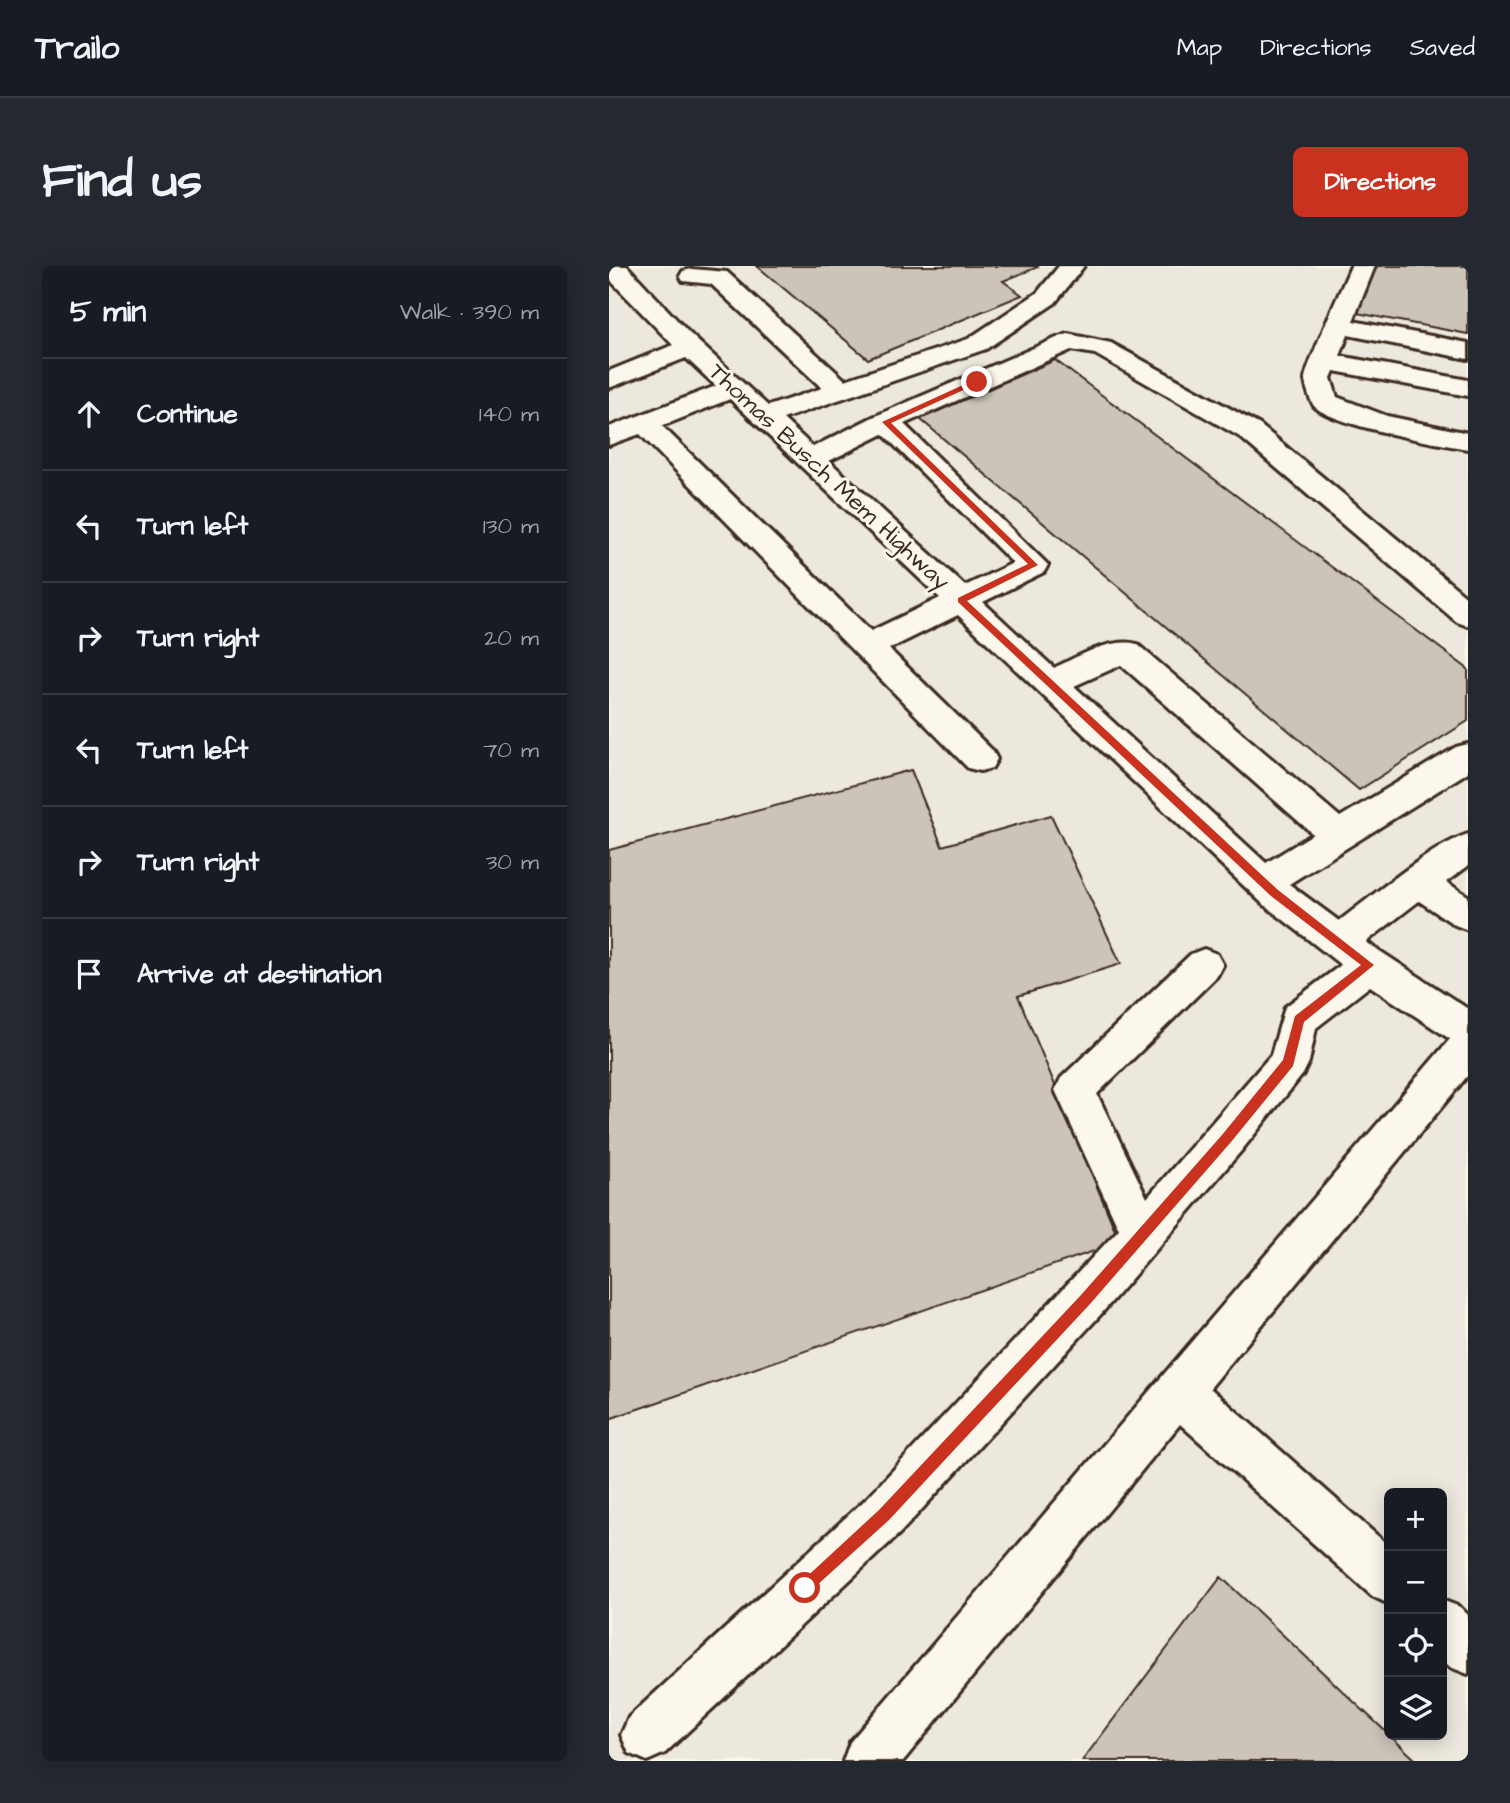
<!DOCTYPE html>
<meta charset="utf-8">
<style>
:root{--surface:#171b24;--page:#242831;--text:#f1f3f6;--muted:#9ea1a6;--line:#363941;--accent:#c8321e}
body{margin:0;font-family:"Architects Daughter",sans-serif;background:var(--page);color:var(--text)}
.controls{position:absolute;right:21px;bottom:21px;display:grid;overflow:hidden;border-radius:10px;box-shadow:0 4px 18px #0003}
.controls button{width:63px;height:63px;display:grid;place-items:center;padding:0;border:0;border-bottom:2px solid var(--line);background:var(--surface);color:var(--text);font:35px sans-serif}
.stop{position:absolute;width:21px;height:21px;margin:-16px;border:5px solid #c8321e;border-radius:50%;background:#fff}
.stop.end{background:#c8321e;border-color:#fff;box-shadow:0 2px 7px #0008}
.list{margin:0;padding:0;list-style:none}
h2{display:flex;justify-content:space-between;align-items:center;height:91px;margin:0;padding:0 28px;font-size:30px}
h2 small{font-size:23px;font-weight:400;color:var(--muted)}
.list li{display:grid;grid-template-columns:46px 1fr auto;gap:21px;align-items:center;box-sizing:border-box;height:112px;padding:0 28px;border-top:2px solid var(--line)}
.list b{display:block;font-size:26px;white-space:nowrap}
.list em{font-size:23px;font-style:normal;color:var(--muted)}
.icon{flex:none;width:38px;height:38px;fill:none;stroke:currentColor;stroke-width:2;stroke-linecap:round;stroke-linejoin:round}
.map{position:relative;flex:none;width:859px;height:1495px;overflow:hidden;border-radius:10px}
header{display:flex;align-items:center;gap:42px;box-sizing:border-box;height:98px;padding:0 35px;background:var(--surface);border-bottom:2px solid var(--line)}
header strong{font-size:33px}
nav{display:flex;gap:38px;margin-inline-start:auto;font-size:24px}
.intro{display:flex;align-items:center;justify-content:space-between;box-sizing:border-box;height:168px;padding:0 42px}
h1{margin:0;font-size:49px}
.button{padding:18px 32px;border-radius:10px;background:var(--accent);color:#fff;font-size:24px;font-weight:700}
main{display:flex;gap:42px;padding:0 42px}
aside{flex:1;background:var(--surface);border-radius:10px;box-shadow:0 4px 18px #0003}
.map>svg:first-child{display:block}
.built{fill:#ede8dd;fill-rule:evenodd}
.building{fill:#ccc4b9;stroke:#3b2a1e;stroke-width:2}
.lines{fill:none;stroke-linecap:round;stroke-linejoin:round}
.minor-casing{stroke:#3b2a1e;stroke-width:6}
.minor{fill:#fbf7ec;fill-rule:evenodd}
.route{fill:#c8321e}
.labels{text-anchor:middle;dominant-baseline:central;stroke-width:6;stroke-linejoin:round;paint-order:stroke}
.street-label{font-size:24px;fill:#3b2a1e;stroke:#fbf7ec}
</style>
<header>
<strong>Trailo</strong>
<nav><a>Map</a><a>Directions</a><a>Saved</a></nav>
</header>
<div class="intro"><h1>Find us</h1><a class="button">Directions</a></div>
<main>
<aside>
<h2>5 min<small>Walk · 390 m</small></h2>
<ul class="list">
<li><svg class="icon" aria-label="ahead" viewBox="0 0 24 24"><path d="M12 20V5M6 11l6-6 6 6"/></svg><div><b>Continue</b></div><em>140 m</em></li>
<li><svg class="icon" aria-label="left" viewBox="0 0 24 24"><path d="M17 20v-9H6M10 6l-5 5 5 5"/></svg><div><b>Turn left</b></div><em>130 m</em></li>
<li><svg class="icon" aria-label="right" viewBox="0 0 24 24"><path d="M7 20v-9h11M14 6l5 5-5 5"/></svg><div><b>Turn right</b></div><em>20 m</em></li>
<li><svg class="icon" aria-label="left" viewBox="0 0 24 24"><path d="M17 20v-9H6M10 6l-5 5 5 5"/></svg><div><b>Turn left</b></div><em>70 m</em></li>
<li><svg class="icon" aria-label="right" viewBox="0 0 24 24"><path d="M7 20v-9h11M14 6l5 5-5 5"/></svg><div><b>Turn right</b></div><em>30 m</em></li>
<li><svg class="icon" aria-label="arrive" viewBox="0 0 24 24"><path d="M6 21V4h12l-3 4 3 4H6"/></svg><div><b>Arrive at destination</b></div></li>
</ul>
</aside>
<div class="map">
<svg width="859" height="1495" viewBox="0 0 859 1495">
<rect width="100%" height="100%" fill="#fbf7ec"/>
<filter id="ink" filterUnits="userSpaceOnUse"><feTurbulence type="fractalNoise" baseFrequency=".0143" numOctaves="2"/><feDisplacementMap in="SourceGraphic" scale="14" xChannelSelector="R" yChannelSelector="G"/><feConvolveMatrix kernelMatrix="1 2 1 2 8 2 1 2 1" color-interpolation-filters="sRGB"/></filter>
<g filter="url(#ink)">
<path class="built" d="M0 0H859V1495H0ZM780 1227H833V1469H780Z"/>
<g class="building">
<path d="M148 0H428L429 1 394 15 413 29 259 93Z"/>
<path d="M766 0H859V68L748 47Z"/>
<path d="M446 94 859 403V455L750 524 311 153Z"/>
<path d="M302 504 333 580 442 549 512 698 409 730 511 976 0 1153V584Z"/>
<path d="M612 1311 808 1495H473Z"/>
</g>
<g class="lines">
<g class="minor-casing">
<g id="minor">
<path d="M0 0H18L80 67 159 140 213 122 102 18 74 15 71 10 74 5 83 3 118 6 236 114 359 73 428 27 450 0H475L446 37 377 83 174 153 204 181 264 151 450 71 459 68 502 77 651 159 859 332V360L848 356 631 171 486 88 462 84 295 158 439 299 435 306 374 336 445 402C468 391 502 371 528 378L731 551 847 481 859 478V506L680 618 730 655C764 630 820 581 859 568V600L837 616 859 630V664L846 659 810 635 757 676 859 743V809L601 1122 780 1280V1338L763 1330 571 1158 294 1495H234L241 1476 841 773 761 720 707 762 700 796 694 808 632 885 492 1048 292 1266 56 1487 38 1495 20 1487 12 1469 20 1451 258 1232 510 963 446 824 452 812 582 688 595 683 608 688 614 699 608 710 488 828 538 932 662 789 676 741 732 699 653 637 349 349 280 383 383 484 388 493 383 502 371 505 359 502 31 168 0 179V161L107 120 77 92 0 122V105L64 79 4 17 0 11ZM121 133 331 332 262 365 53 160ZM274 168 404 297 356 320 220 195ZM512 399 704 568 657 597 465 420Z"/>
<path d="M742 0H766L744 55 859 77V93L739 69 731 90 859 114V130L725 105 722 112 728 131 778 150 859 167V183C830 178 722 159 705 140 701 134 697 121 696 114 695 104 735 17 742 0Z"/>
<path d="M833 1334 851 1341 859 1349V1408L841 1401 833 1393Z"/>
</g>
</g>
<use href="#minor" class="minor"/>
</g>
</g>
<path class="route" d="M365 114 372 116 282 157 429 299 358 335 669 624 765 699 695 756 684 800 622 876 481 1038 280 1254 196 1330 191 1328 189 1322 191 1317 270 1244 472 1029 613 869 674 794 686 750 752 699 662 630 349 336V332L419 298 273 156Z"/>
<g class="labels">
<g class="street-label">
<text transform="translate(220 211) rotate(43)">Thomas Busch Mem Highway</text>
</g>
</g>
</svg>
<div class="controls">
<button>+</button>
<button>−</button>
<button><svg class="icon" aria-label="locate" viewBox="0 0 24 24"><circle cx="12" cy="12" r="6"/><path d="M12 2v4M12 18v4M2 12h4M18 12h4"/></svg></button>
<button><svg class="icon" aria-label="layers" viewBox="0 0 24 24"><path d="M12 4l9 5-9 5-9-5zM3 14l9 5 9-5"/></svg></button>
</div>
<div class="stop" style="left:196px;top:1322px"></div>
<div class="stop end" style="left:368px;top:116px"></div>
</div>
</main>
